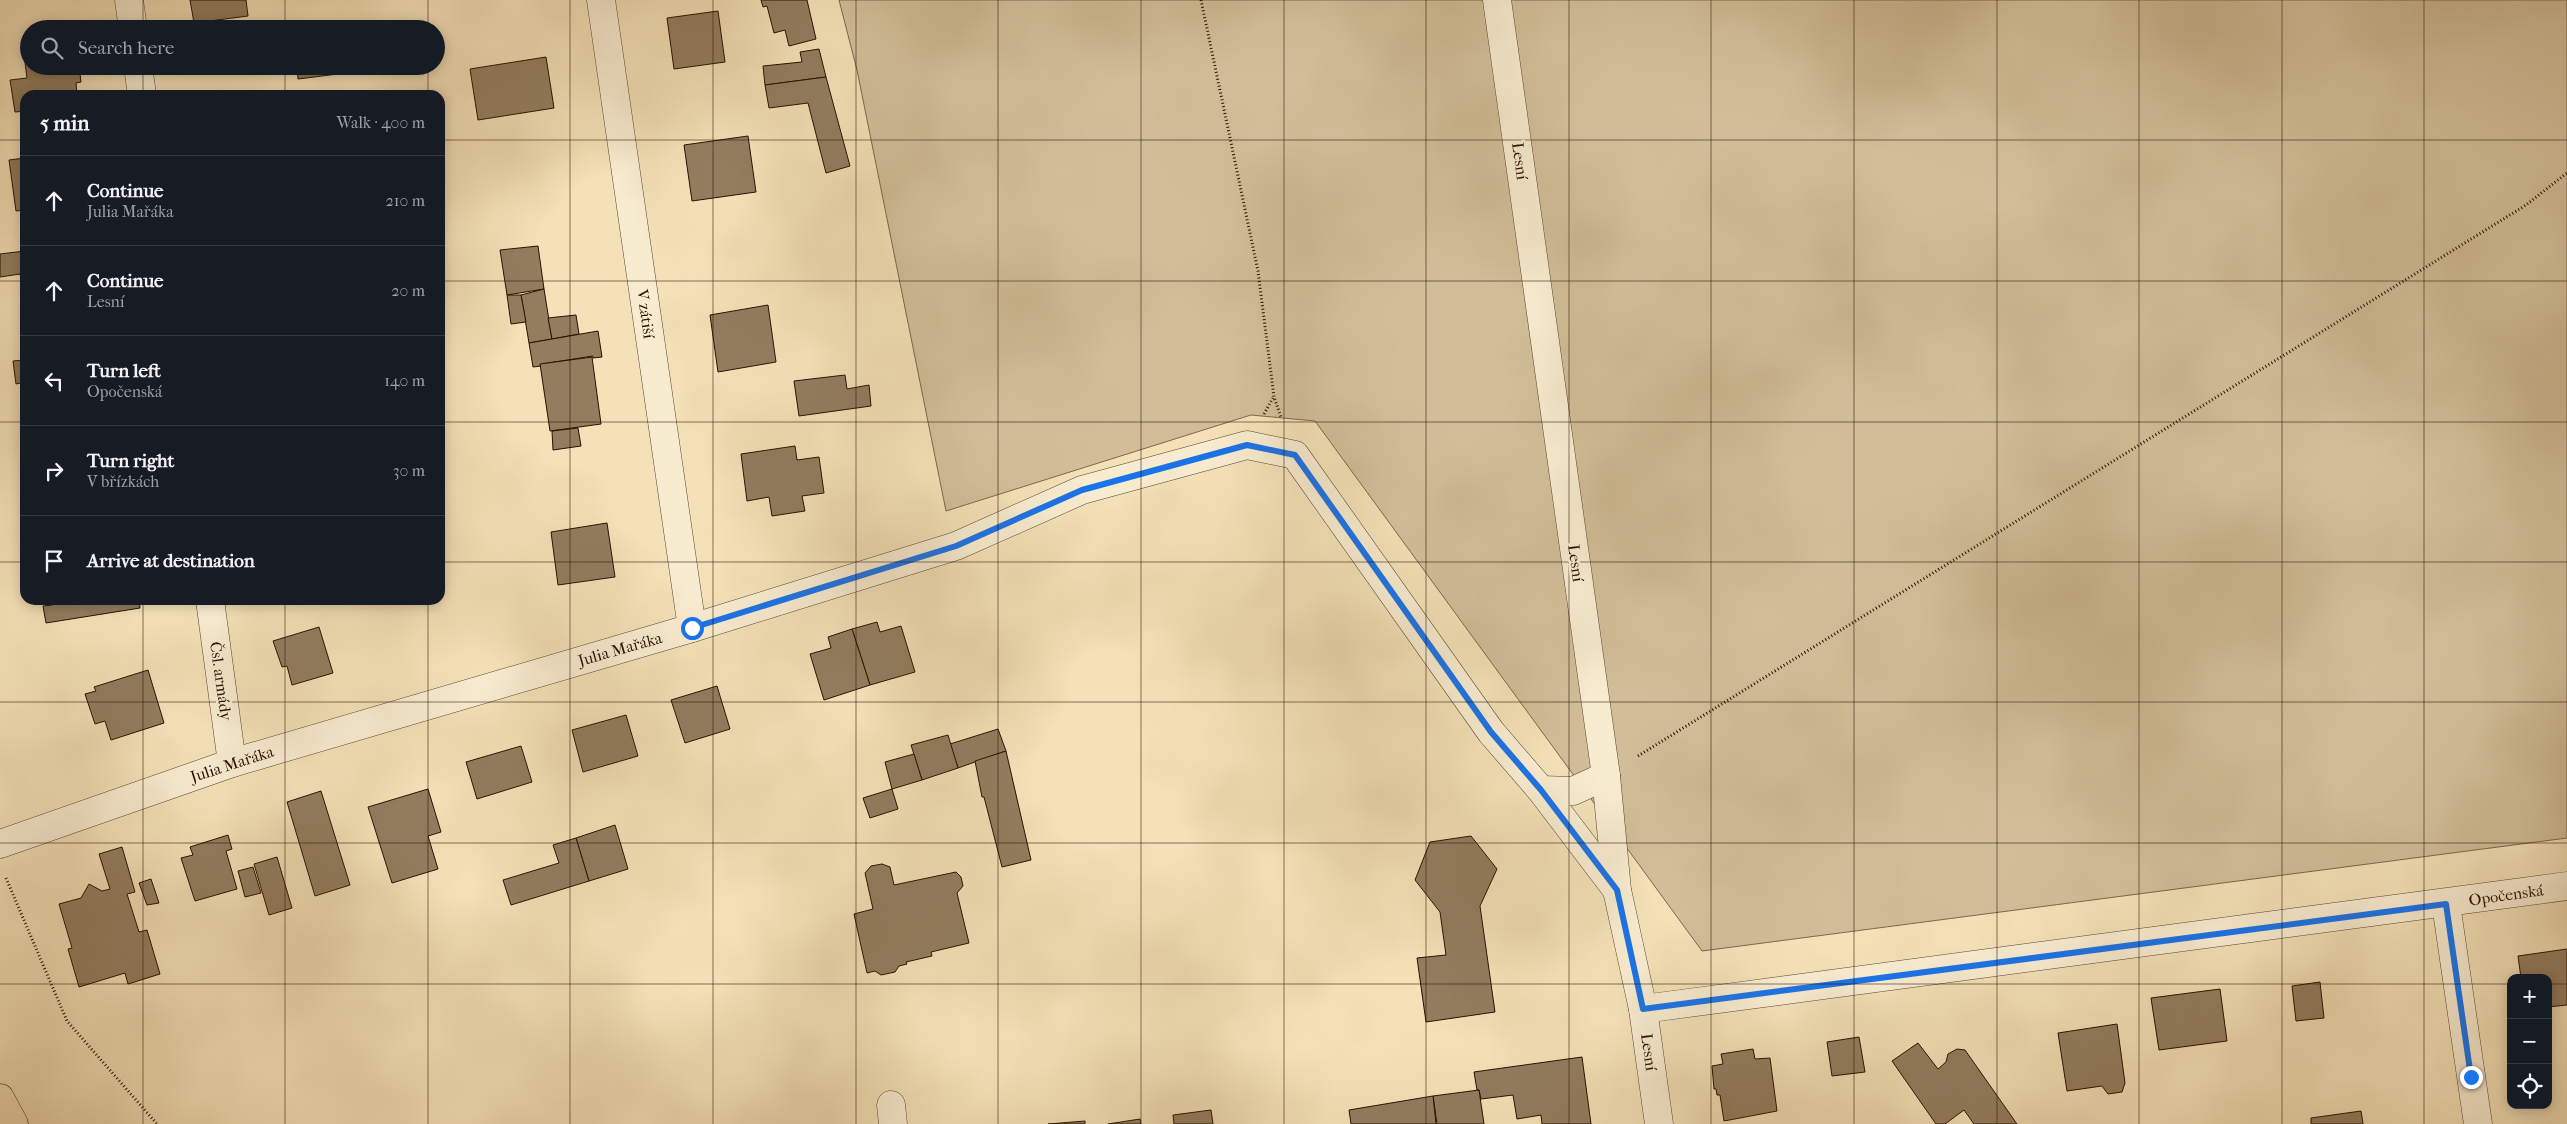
<!DOCTYPE html>
<meta charset="utf-8">
<style>
:root{--surface:#171b24;--page:#20242c;--text:#f1f3f6;--muted:#9ea1a6;--line:#363941}
body{margin:0;font-family:"IM FELL French Canon",serif;background:var(--page);color:var(--text)}
.controls{position:absolute;right:15px;bottom:15px;display:grid;overflow:hidden;border-radius:10px;box-shadow:0 2px 12px #0003}
.controls button{width:45px;height:45px;display:grid;place-items:center;padding:0;border:0;border-bottom:1px solid var(--line);background:var(--surface);color:var(--text);font:25px sans-serif}
.stop{position:absolute;width:15px;height:15px;margin:-11px;border:4px solid #1a73e8;border-radius:50%;background:#fff}
.stop.end{background:#1a73e8;border-color:#fff;box-shadow:0 1px 5px #0008}
.list{margin:0;padding:0;list-style:none}
h2{display:flex;justify-content:space-between;align-items:center;height:65px;margin:0;padding:0 20px;font-size:21px}
h2 small{font-size:16px;font-weight:400;color:var(--muted)}
.list li{display:grid;grid-template-columns:32px 1fr auto;gap:15px;align-items:center;box-sizing:border-box;height:90px;padding:0 20px;border-top:1px solid var(--line)}
.list b{display:block;font-size:19px;white-space:nowrap}
.list p{margin:0;font-size:16px;white-space:nowrap;color:var(--muted)}
.list em{font-size:16px;font-style:normal;color:var(--muted)}
.icon{flex:none;width:28px;height:28px;fill:none;stroke:currentColor;stroke-width:2;stroke-linecap:round;stroke-linejoin:round}
.map{position:relative;flex:none;width:2567px;height:1124px;overflow:hidden}
.search{position:absolute;background:var(--surface);box-shadow:0 2px 12px #0003;left:20px;top:20px;width:425px;height:55px;display:flex;align-items:center;gap:12px;box-sizing:border-box;padding:0 18px;border-radius:28px;color:var(--muted);font-size:19px}
.panel{position:absolute;background:var(--surface);box-shadow:0 2px 12px #0003;left:20px;top:90px;width:425px;height:515px;border-radius:15px}
.map>svg:first-child{display:block}
.green{fill:#d1be98;stroke:#7c684c}
.building{fill:#927d5f;stroke:#271100}
.lines{fill:none;stroke-linecap:round;stroke-linejoin:round}
.street-casing{stroke:#5a452e;stroke-width:29}
.highway-casing{stroke:#271100;stroke-width:29}
.path{stroke:#271100;stroke-width:3;stroke-dasharray:1 2.5;stroke-linecap:butt}
.street{stroke:#f8ecd0;stroke-width:28}
.highway{stroke:#f4e1b7;stroke-width:28}
.route{stroke:#1a73e8;stroke-width:6}
.grid{fill:none;stroke:#271100;stroke-width:1;stroke-opacity:0.55}
.labels{text-anchor:middle;dominant-baseline:central;stroke-width:5;stroke-linejoin:round;paint-order:stroke}
.street-label{font-size:16px;fill:#271100;stroke:#f8ecd0}
</style>
<div class="map">
<svg width="2567" height="1124" viewBox="0 0 2567 1124">
<rect width="100%" height="100%" fill="#f4e1b7"/>
<filter id="stains"><feTurbulence type="fractalNoise" baseFrequency=".004" numOctaves="4"/><feColorMatrix values="0 0 0 0 .2 0 0 0 0 .09 0 0 0 0 .02 0 0 0 .5 -.17"/></filter>
<radialGradient id="worn" r=".72"><stop offset=".6" stop-color="#630" stop-opacity="0"/><stop offset="1" stop-color="#630" stop-opacity=".3"/></radialGradient>
<path class="green" d="M839 0H2567V838L1702 951 1315 421 1251 415 946 511 857 70Z"/>
<g class="building">
<path d="M190 0H246L248 16 194 23Z"/>
<path d="M761 0H807L816 39 789 46 785 30 774 33 767 6 763 7Z"/>
<path d="M718 11 725 62 674 69 667 18Z"/>
<path d="M29 38V66H79L81 82 76 83 77 95H25V111L15 112 10 80 27 78 22 39Z"/>
<path d="M819 49 826 77 765 85 763 66 802 62 800 52Z"/>
<path d="M546 57 554 108 478 120 470 69Z"/>
<path d="M297 66H336L338 74 298 79Z"/>
<path d="M826 77 850 166 826 173 808 103 769 108 765 85Z"/>
<path d="M748 136 756 192 692 201 684 145Z"/>
<path d="M25 158V210L16 211 9 160Z"/>
<path d="M538 246 544 289 507 295 500 250Z"/>
<path d="M25 251V306L20 274 0 277V254Z"/>
<path d="M544 289 552 339 529 343 521 295Z"/>
<path d="M507 295H521L526 322 511 324Z"/>
<path d="M768 305 776 362 718 372 710 315Z"/>
<path d="M576 315 579 334 552 339 548 318Z"/>
<path d="M598 331 602 357 593 358V356L542 364 541 366 533 367 529 343Z"/>
<path d="M592 357 601 424 550 431 540 364Z"/>
<path d="M25 360V382L16 384 13 361Z"/>
<path d="M845 375 847 389 869 385 871 406 799 416 794 381Z"/>
<path d="M578 428 581 446 553 450 552 431Z"/>
<path d="M795 446 797 460 819 457 824 493 802 496 805 511 772 516 769 497 747 501 741 454Z"/>
<path d="M607 523 615 577 558 585 551 532Z"/>
<path d="M51 600H139L140 608 46 623 43 606 52 605Z"/>
<path d="M877 622 880 632 901 626 915 672 870 685 852 629Z"/>
<path d="M319 627 333 673 292 685 287 666 282 667 273 641Z"/>
<path d="M852 629 870 685 824 700 810 654 831 648 828 637Z"/>
<path d="M148 670 164 723 111 740 105 721 95 724 85 694 96 691 94 687Z"/>
<path d="M717 686 730 729 685 743 671 700Z"/>
<path d="M626 715 638 756 583 772 572 730Z"/>
<path d="M998 729 1006 751 958 768 950 744Z"/>
<path d="M948 735 958 768 922 780 911 745Z"/>
<path d="M521 746 532 782 477 799 466 762Z"/>
<path d="M1006 751 1031 860 1002 867 984 797H982L975 761Z"/>
<path d="M914 754 922 780 892 789 885 762Z"/>
<path d="M428 789 441 832 428 836 438 869 392 883 368 807Z"/>
<path d="M892 789 898 809 870 818 863 798Z"/>
<path d="M321 791 350 885 315 896 287 802Z"/>
<path d="M615 825 628 869 589 881 576 838Z"/>
<path d="M228 835 232 849 226 851 237 889 195 901 181 858 193 855 190 847Z"/>
<path d="M1471 836 1497 869 1480 906 1495 1012 1426 1022 1417 958 1446 955 1440 912 1415 880 1430 842Z"/>
<path d="M576 838 589 881 511 905 503 880 559 863 553 845Z"/>
<path d="M122 847 135 892 127 894 139 932 147 930 160 974 128 984 125 973 79 987 68 949 72 948 59 904 81 898 89 884 102 891 110 889 99 854Z"/>
<path d="M277 857 292 908 269 915 254 864Z"/>
<path d="M882 864 890 867 894 885 956 872 961 877 963 886 957 893 969 943 931 952 932 956 906 962 907 964 899 966 895 972 881 975 875 971 867 973 854 914 873 909 865 873 871 866Z"/>
<path d="M253 867 261 893 245 897 238 871Z"/>
<path d="M151 879 159 903 147 905 139 883Z"/>
<path d="M2567 949V1005L2548 1007V978H2521L2518 956Z"/>
<path d="M2320 982 2324 1018 2296 1021 2292 986Z"/>
<path d="M2220 989 2227 1041 2159 1050 2151 998Z"/>
<path d="M2117 1024 2125 1083 2122 1092 2108 1094 2102 1086 2067 1091 2058 1033Z"/>
<path d="M1859 1037 1865 1072 1832 1076 1827 1042Z"/>
<path d="M1918 1043 1938 1069 1946 1062 1948 1054 1957 1049 1965 1050 2017 1124H1974L1964 1110 1945 1124H1936L1892 1061Z"/>
<path d="M1753 1049 1755 1059 1770 1058 1777 1111 1724 1121 1720 1095H1717L1716 1089H1714L1712 1066 1723 1064 1721 1054Z"/>
<path d="M1582 1057 1591 1124H1542L1541 1115 1517 1119 1513 1095 1481 1099 1479 1090H1477L1474 1072Z"/>
<path d="M1479 1090 1484 1124H1437L1433 1096Z"/>
<path d="M1433 1096 1436 1124H1351L1349 1110Z"/>
<path d="M1211 1110 1213 1124H1174L1173 1115Z"/>
<path d="M2361 1111 2363 1124H2311V1118Z"/>
<path d="M1140 1119 1141 1124H1108Z"/>
<path d="M1085 1121V1124H1048Z"/>
</g>
<g class="lines">
<g class="street-casing">
<g id="street">
<path d="M129 0 133 29"/>
<path d="M601 0 692 628"/>
<path d="M1497 0 1606 776 1617 890 1643 1009 1659 1124"/>
<path d="M138 66 142 95"/>
<path d="M210 600 232 763"/>
<path d="M1541 790 1573 791 1606 776"/>
<path d="M0 844 232 763 692 628 956 546 1082 490 1247 445 1295 455 1491 732 1541 790 1617 890"/>
<path d="M2446 904 2478 1124"/>
<path d="M1643 1009 2567 886"/>
<path d="M891 1105 893 1124"/>
</g>
</g>
<g class="highway-casing">
<path id="highway" d="M0 1098 14 1124"/>
</g>
<g class="path">
<path d="M1201 0 1258 271 1274 397 1281 417"/>
<path d="M1264 414 1273 398"/>
<path d="M1638 756 2526 205 2567 173"/>
<path d="M6 878 67 1021 157 1124"/>
</g>
<use href="#street" class="street"/>
<use href="#highway" class="highway"/>
</g>
<g class="lines">
<path class="route" d="M692 628 956 546 1082 490 1247 445 1295 455 1491 732 1541 790 1617 890 1643 1009 2446 904 2471 1077"/>
</g>
<path class="grid" d="M143 0V29M285 0V29M428 0V29M570 0V1124M713 0V1124M856 0V1124M998 0V1124M1141 0V1124M1284 0V1124M1426 0V1124M1569 0V1124M1711 0V1124M1854 0V1124M1997 0V1124M2139 0V1124M2282 0V1124M2424 0V1124M143 66V95M285 66V95M428 66V95M0 140H25M440 140H2567M0 281H25M440 281H2567M0 422H25M440 422H2567M0 562H25M440 562H2567M143 600V1124M285 600V1124M428 600V1124M0 702H2567M0 843H2567M0 984H2511M2548 984H2567"/>
<g class="labels">
<g class="street-label">
<text transform="translate(1520 161) rotate(82)">Lesní</text>
<text transform="translate(646 314) rotate(82)">V zátiší</text>
<text transform="translate(1576 563) rotate(82)">Lesní</text>
<text transform="translate(620 649) rotate(-16)">Julia Mařáka</text>
<text transform="translate(221 681) rotate(82)">Čsl. armády</text>
<text transform="translate(232 764) rotate(-18)">Julia Mařáka</text>
<text transform="translate(2506 895) rotate(-8)">Opočenská</text>
<text transform="translate(1649 1052) rotate(82)">Lesní</text>
</g>
</g>
<rect width="100%" height="100%" filter="url(#stains)"/>
<rect width="100%" height="100%" fill="url(#worn)"/>
</svg>
<div class="controls">
<button>+</button>
<button>−</button>
<button><svg class="icon" aria-label="locate" viewBox="0 0 24 24"><circle cx="12" cy="12" r="6"/><path d="M12 2v4M12 18v4M2 12h4M18 12h4"/></svg></button>
</div>
<div class="stop" style="left:692px;top:628px"></div>
<div class="stop end" style="left:2471px;top:1077px"></div>
<div class="search"><svg class="icon" aria-label="search" viewBox="0 0 24 24"><circle cx="10" cy="10" r="6"/><path d="M15 15l6 6"/></svg>Search here</div>
<section class="panel">
<h2>5 min<small>Walk · 400 m</small></h2>
<ul class="list">
<li><svg class="icon" aria-label="ahead" viewBox="0 0 24 24"><path d="M12 20V5M6 11l6-6 6 6"/></svg><div><b>Continue</b><p>Julia Mařáka</p></div><em>210 m</em></li>
<li><svg class="icon" aria-label="ahead" viewBox="0 0 24 24"><path d="M12 20V5M6 11l6-6 6 6"/></svg><div><b>Continue</b><p>Lesní</p></div><em>20 m</em></li>
<li><svg class="icon" aria-label="left" viewBox="0 0 24 24"><path d="M17 20v-9H6M10 6l-5 5 5 5"/></svg><div><b>Turn left</b><p>Opočenská</p></div><em>140 m</em></li>
<li><svg class="icon" aria-label="right" viewBox="0 0 24 24"><path d="M7 20v-9h11M14 6l5 5-5 5"/></svg><div><b>Turn right</b><p>V břízkách</p></div><em>30 m</em></li>
<li><svg class="icon" aria-label="arrive" viewBox="0 0 24 24"><path d="M6 21V4h12l-3 4 3 4H6"/></svg><div><b>Arrive at destination</b></div></li>
</ul>
</section>
</div>
